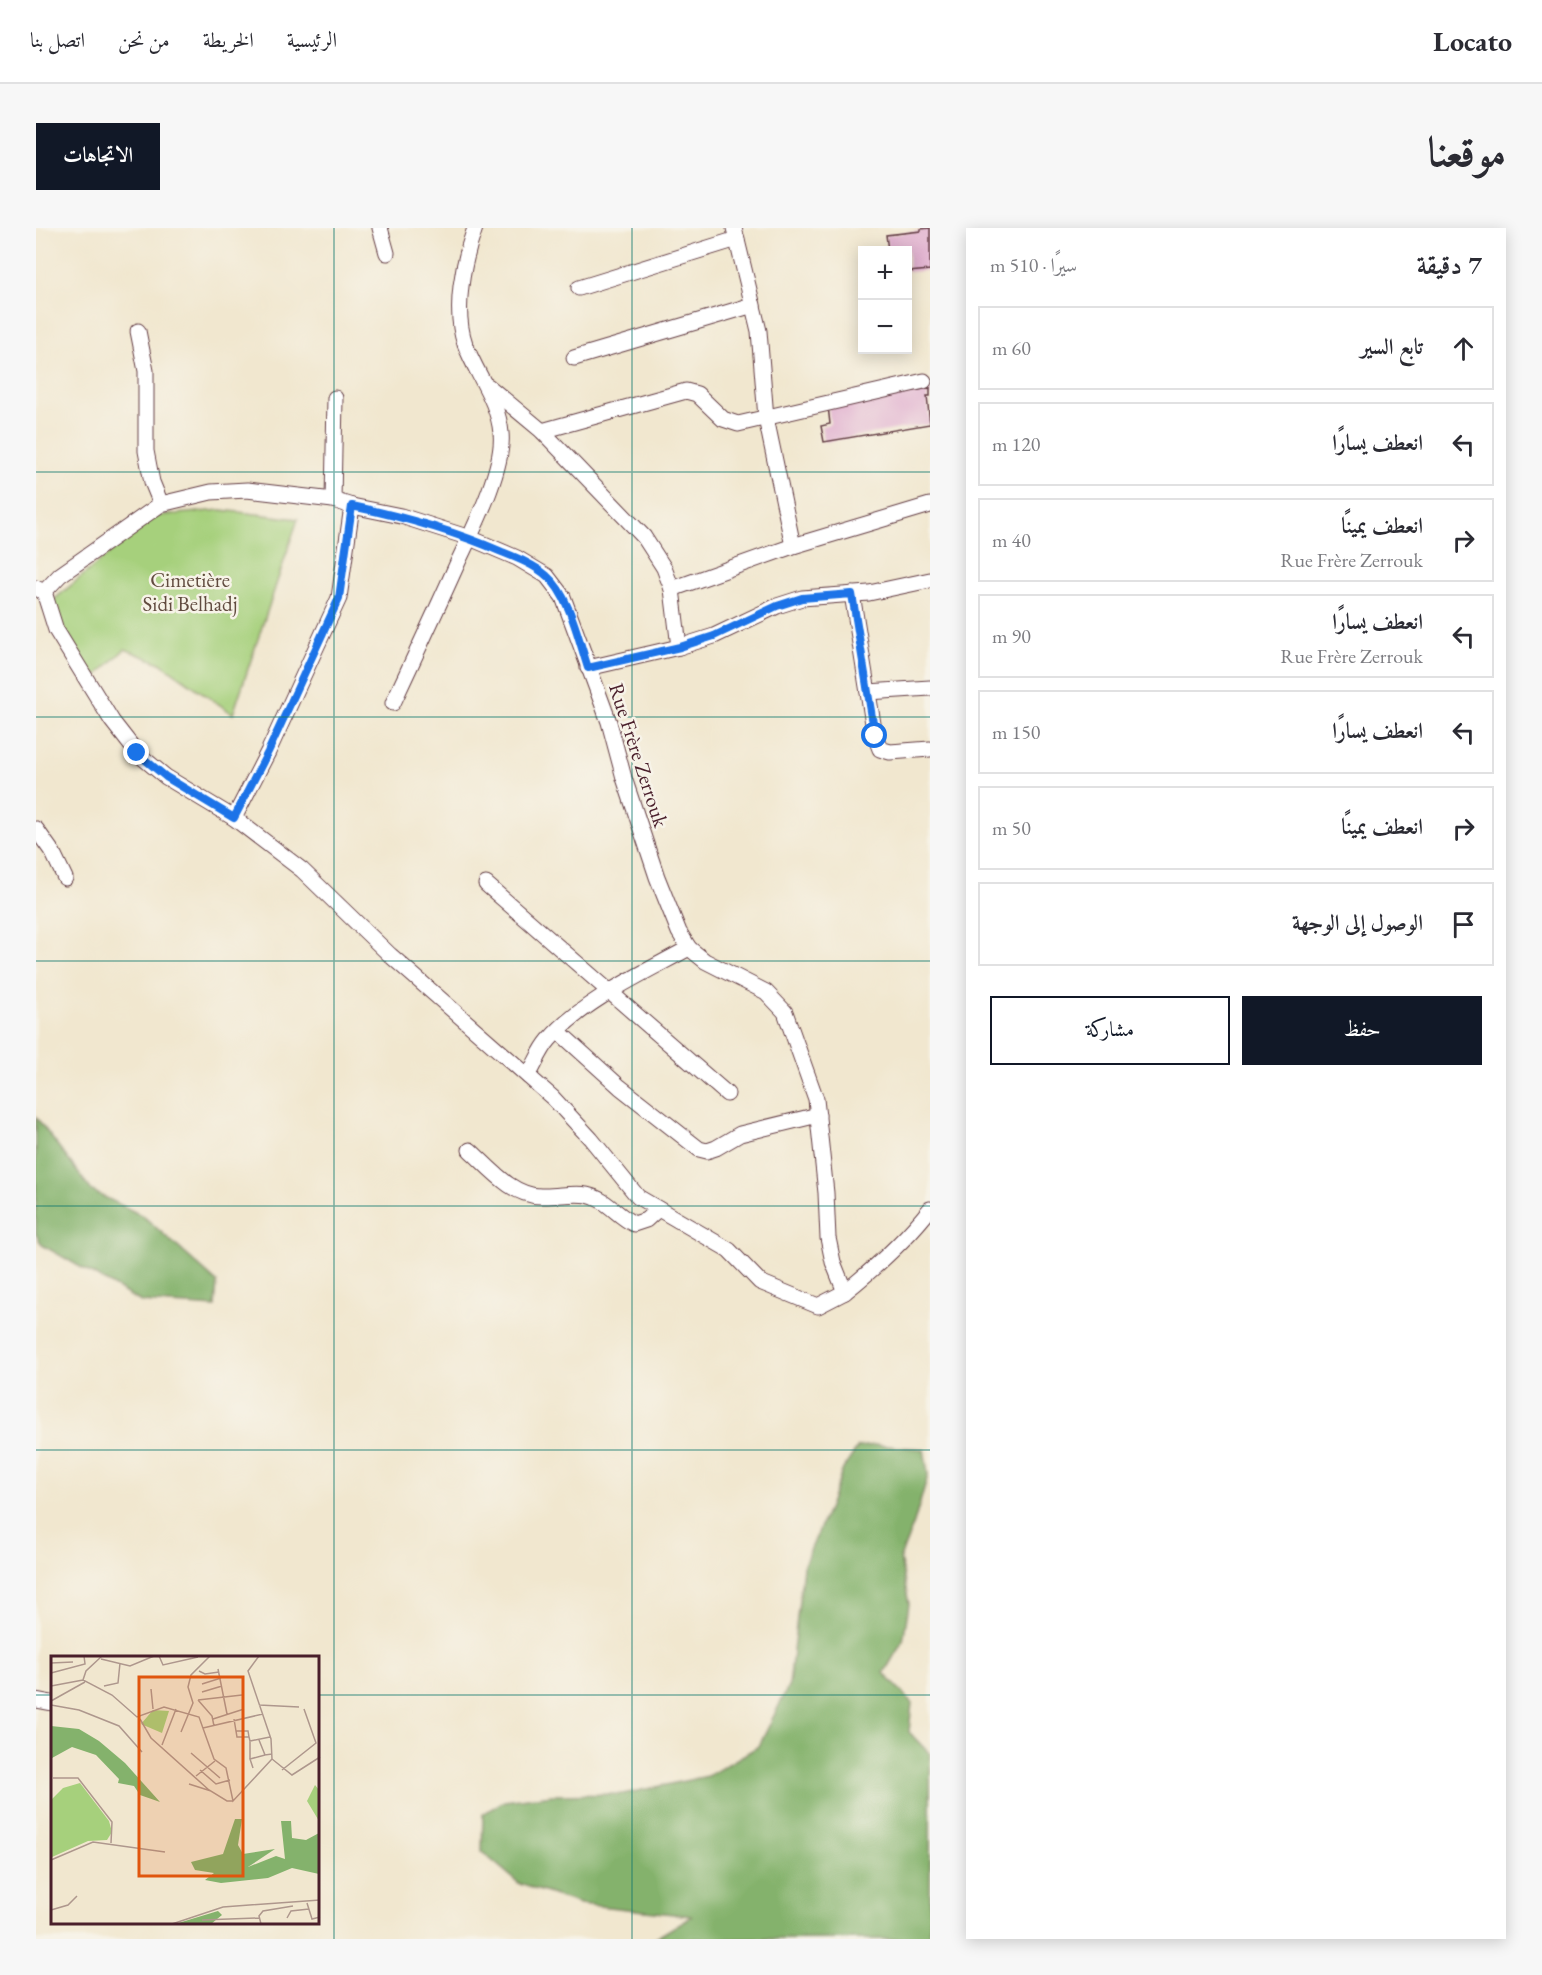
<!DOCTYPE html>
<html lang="ar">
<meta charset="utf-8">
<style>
:root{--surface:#fff;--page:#f7f7f7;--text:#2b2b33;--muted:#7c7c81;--line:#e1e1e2;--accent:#111827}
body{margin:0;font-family:"EB Garamond",Amiri,serif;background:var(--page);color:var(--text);direction:rtl}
.controls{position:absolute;right:18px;top:18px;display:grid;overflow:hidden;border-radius:0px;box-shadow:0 3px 15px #0003}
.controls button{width:54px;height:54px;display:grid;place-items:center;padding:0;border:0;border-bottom:2px solid var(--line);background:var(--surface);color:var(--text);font:30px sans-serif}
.stop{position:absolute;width:18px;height:18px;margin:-14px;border:4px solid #1a73e8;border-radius:50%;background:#fff}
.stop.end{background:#1a73e8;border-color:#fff;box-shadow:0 2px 6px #0008}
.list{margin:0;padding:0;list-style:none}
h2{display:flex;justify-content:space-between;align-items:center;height:78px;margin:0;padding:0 24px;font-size:26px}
h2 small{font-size:20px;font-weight:400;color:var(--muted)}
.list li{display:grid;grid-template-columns:39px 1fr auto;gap:18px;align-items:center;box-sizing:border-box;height:84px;margin:0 12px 12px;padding:0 12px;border:2px solid var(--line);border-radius:0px}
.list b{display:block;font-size:22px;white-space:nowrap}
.list p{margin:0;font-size:20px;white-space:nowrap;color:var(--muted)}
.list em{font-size:20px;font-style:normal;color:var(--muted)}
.actions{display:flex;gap:12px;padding:18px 24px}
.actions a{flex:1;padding:14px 0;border:2px solid var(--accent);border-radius:0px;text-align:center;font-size:21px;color:var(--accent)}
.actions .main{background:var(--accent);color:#fff}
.icon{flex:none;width:33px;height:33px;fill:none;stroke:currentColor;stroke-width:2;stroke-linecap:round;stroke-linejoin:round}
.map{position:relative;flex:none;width:894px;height:1711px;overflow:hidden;direction:ltr;border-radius:0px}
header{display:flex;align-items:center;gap:36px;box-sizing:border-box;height:84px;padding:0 30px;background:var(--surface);border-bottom:2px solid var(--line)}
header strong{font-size:28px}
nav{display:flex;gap:33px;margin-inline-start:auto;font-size:21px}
.intro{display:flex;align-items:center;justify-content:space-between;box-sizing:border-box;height:144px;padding:0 36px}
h1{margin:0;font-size:42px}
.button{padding:15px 27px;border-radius:0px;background:var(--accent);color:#fff;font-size:21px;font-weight:700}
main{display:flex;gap:36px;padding:0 36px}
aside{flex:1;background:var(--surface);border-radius:0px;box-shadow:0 3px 15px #0003}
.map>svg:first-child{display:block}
.green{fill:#a6d07c;stroke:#787854;stroke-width:1.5}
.forest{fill:#84b26c;stroke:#67684c;stroke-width:1.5}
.building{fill:#dea7cc}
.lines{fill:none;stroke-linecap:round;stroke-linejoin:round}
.minor-casing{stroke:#633d44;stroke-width:17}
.minor{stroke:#fff;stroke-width:15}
.route{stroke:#1a73e8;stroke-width:8}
.grid{fill:none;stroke:#0f766e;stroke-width:1.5;stroke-opacity:0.55}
.labels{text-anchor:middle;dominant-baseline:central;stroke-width:5;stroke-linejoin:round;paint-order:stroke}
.park-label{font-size:21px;fill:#614b3f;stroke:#f7f3e8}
.street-label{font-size:21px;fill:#4a1f2b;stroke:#f7f3e8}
.inset-road{fill:none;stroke:#ae978d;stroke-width:1.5}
.view{fill:#e0560e;fill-opacity:0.15;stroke:#e0560e;stroke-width:3}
.inset-edge{fill:none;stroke:#4a1f2b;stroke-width:3}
</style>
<header>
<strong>Locato</strong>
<nav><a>الرئيسية</a><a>الخريطة</a><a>من نحن</a><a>اتصل بنا</a></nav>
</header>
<div class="intro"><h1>موقعنا</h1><a class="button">الاتجاهات</a></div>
<main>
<aside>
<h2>7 دقيقة<small>سيرًا · 510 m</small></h2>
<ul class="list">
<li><svg class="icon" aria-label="ahead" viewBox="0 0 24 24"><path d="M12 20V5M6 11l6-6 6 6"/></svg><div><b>تابع السير</b></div><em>60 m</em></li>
<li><svg class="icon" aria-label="left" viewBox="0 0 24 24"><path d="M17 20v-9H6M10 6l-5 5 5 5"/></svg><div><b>انعطف يسارًا</b></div><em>120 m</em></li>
<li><svg class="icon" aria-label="right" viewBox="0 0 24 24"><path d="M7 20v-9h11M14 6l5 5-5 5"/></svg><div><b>انعطف يمينًا</b><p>Rue Frère Zerrouk</p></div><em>40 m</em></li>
<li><svg class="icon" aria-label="left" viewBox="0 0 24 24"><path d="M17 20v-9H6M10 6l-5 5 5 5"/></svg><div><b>انعطف يسارًا</b><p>Rue Frère Zerrouk</p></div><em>90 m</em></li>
<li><svg class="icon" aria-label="left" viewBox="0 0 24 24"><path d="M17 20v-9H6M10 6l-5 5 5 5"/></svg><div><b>انعطف يسارًا</b></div><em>150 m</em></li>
<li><svg class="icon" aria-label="right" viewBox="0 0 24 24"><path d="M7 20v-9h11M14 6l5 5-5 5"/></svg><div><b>انعطف يمينًا</b></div><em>50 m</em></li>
<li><svg class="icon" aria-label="arrive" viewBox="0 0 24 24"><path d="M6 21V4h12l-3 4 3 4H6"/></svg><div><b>الوصول إلى الوجهة</b></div></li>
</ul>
<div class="actions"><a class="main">حفظ</a><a>مشاركة</a></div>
</aside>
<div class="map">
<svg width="894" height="1711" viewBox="0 0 894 1711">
<rect width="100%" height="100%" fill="#f7f3e8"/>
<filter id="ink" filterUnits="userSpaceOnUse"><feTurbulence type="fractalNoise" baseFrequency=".0167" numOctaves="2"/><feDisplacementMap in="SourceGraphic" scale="12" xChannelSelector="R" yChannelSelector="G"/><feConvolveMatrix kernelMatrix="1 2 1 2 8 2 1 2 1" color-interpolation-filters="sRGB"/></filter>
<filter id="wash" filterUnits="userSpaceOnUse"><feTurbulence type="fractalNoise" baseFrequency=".008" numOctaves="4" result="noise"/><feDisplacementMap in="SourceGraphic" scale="24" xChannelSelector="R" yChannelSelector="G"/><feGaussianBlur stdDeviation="1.35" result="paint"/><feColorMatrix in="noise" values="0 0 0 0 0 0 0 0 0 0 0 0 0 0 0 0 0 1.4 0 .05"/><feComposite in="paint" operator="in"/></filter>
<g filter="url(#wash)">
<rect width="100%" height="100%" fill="#f1e7cf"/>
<path class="green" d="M185 282 262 291 197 486 124 435 89 421 56 452 8 380 118 288Z"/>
<g class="forest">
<path d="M0 889 56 963 107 988 181 1054 179 1079 105 1074 6 1017 0 1006Z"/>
<path d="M839 1217 888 1221 892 1247 878 1295 864 1330 873 1376 867 1413 848 1445 876 1475 873 1504 894 1526V1711H618L656 1688 544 1676 484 1656 446 1624 447 1586 468 1573 516 1567 587 1566 672 1548 723 1518 753 1457 767 1339 791 1284 807 1241 822 1219Z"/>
</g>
<g id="blocks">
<g class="building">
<path d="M894 0V42L872 44V22H852L850 7 885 3V1Z"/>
<path d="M894 160V168H891L894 196 788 214 785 198 794 196 792 178Z"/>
</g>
</g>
</g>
<g filter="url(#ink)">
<use href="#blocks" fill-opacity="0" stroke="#633d44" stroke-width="1.5"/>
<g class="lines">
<g class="minor-casing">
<g id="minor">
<path d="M344 0 351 25"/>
<path d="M698 0 723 103 730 190 757 318"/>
<path d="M543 60 701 11"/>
<path d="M102 103 110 143V223L116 254 125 276"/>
<path d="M538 130 717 77"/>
<path d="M452 158 506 203 608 309 628 340 636 361 643 419"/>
<path d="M506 203 650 163 661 166 687 191 702 196 888 153"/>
<path d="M297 272 299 170"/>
<path d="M0 360 8 364 24 347 125 276 175 264 211 262 297 272 316 278 365 288 434 310 481 330 511 348 527 369 573 494 588 550 621 649 643 704 653 720 669 733 730 764 749 784 780 871 790 965 792 1010 797 1034 809 1064C840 1039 869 1013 894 981"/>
<path d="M636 361 757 318 894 277"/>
<path d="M8 364 20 402 76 493 101 525 130 549 198 590 266 642 354 727 517 870 555 911 602 969 693 1022 724 1054 782 1078 809 1064"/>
<path d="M816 366 839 508 844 521 854 524 894 521"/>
<path d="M552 440 643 419 678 408 741 378 766 370 833 365 894 352"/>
<path d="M832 464 894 460"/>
<path d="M357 475C379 428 401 381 422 334 437 302 469 239 465 205 462 172 440 146 429 116 417 82 427 34 439 0"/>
<path d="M198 590 232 524 303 370 316 278"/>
<path d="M0 601 17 625 29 650"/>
<path d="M450 656 691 866"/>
<path d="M522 803 584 859 663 921 671 923 680 920 704 906 782 887"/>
<path d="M492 848C499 837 504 822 513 812 546 773 608 745 653 720"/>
<path d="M434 922C454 940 476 968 505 968 520 969 537 964 551 967 571 971 581 988 598 996L610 992 622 981"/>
<path d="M0 1472 16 1475"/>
</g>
</g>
<use href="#minor" class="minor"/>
</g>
</g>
<g class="lines" filter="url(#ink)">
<path class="route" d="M101 525 130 549 198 590 232 524 303 370 316 278C368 289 418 303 466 324 481 330 499 337 511 348 533 366 543 413 552 440L644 419 678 408 741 378 766 370 816 366 839 508"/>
</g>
<path class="grid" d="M298 0V1711M596 0V1711M0 244H894M0 489H894M0 733H894M0 978H894M0 1222H894M0 1467H16M282 1467H894"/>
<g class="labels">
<g class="park-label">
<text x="154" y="351">Cimetière<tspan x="154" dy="24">Sidi Belhadj</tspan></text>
</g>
<g class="street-label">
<text transform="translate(603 527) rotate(72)">Rue Frère Zerrouk</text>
</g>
</g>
<g transform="translate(15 1428)">
<rect width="268" height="268" fill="#f1e7cf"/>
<path d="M102 54 118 55 111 77 90 68ZM29 127 58 165 61 176 56 184 37 185 1 201 0 144 12 132ZM264 129 268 134V165L256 145Z" fill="#a6d07c"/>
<path d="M0 70 28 73 48 85 74 107 109 146 89 139 83 130 67 127 68 123 45 99 21 91 1 102ZM184 163H191L187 189 192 198 224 193 197 211 225 200 234 203 230 165H240L241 182 255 184 268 177V218L241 212 217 222 170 227 154 224 163 217 144 214 140 206 172 198ZM167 255 171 259 160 268H124Z" fill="#84b26c"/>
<path class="inset-road" d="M51 0 35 15 32 24 61 39 86 61 113 51 148 61 163 103 175 112 182 145 221 103M108 0 112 9 147 1M208 0 197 15 220 83 221 103 241 119 269 101M50 3 79 10 103 0M0 7 22 6M167 13 176 58M148 15 154 18 168 16M0 17 34 8 33 0M151 28 170 22M0 30 32 24M53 30 67 27 69 7M100 33 102 53M151 36 171 30M147 44 191 39M147 44 161 60 163 70M0 45 34 26M0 49 28 54 68 70 91 96M208 49 248 51M89 63 100 82 158 134 176 145H182M162 63 193 53M183 63 186 81H198L199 85 219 81M152 72 212 58M185 75H197L198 81M130 76 142 47 137 31 140 19 159 0M208 84 214 99 221 98M199 85V103M111 89 125 53M140 97 169 122M202 112 199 103 214 99M149 114 165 128 179 124M231 114 265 87 253 53M145 120 164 105M2 122H27L61 166 60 187M138 128 160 135M0 204 42 186 114 196M256 247 261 263 269 261M0 254 17 249 26 240M236 262 240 255 258 253M151 264 208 262M121 268 172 251 269 244M210 268 208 260 212 255 242 250"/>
<path class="view" d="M88 21H192V220H88Z"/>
<rect width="268" height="268" class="inset-edge"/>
</g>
</svg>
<div class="controls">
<button>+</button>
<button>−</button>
</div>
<div class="stop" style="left:839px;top:508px"></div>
<div class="stop end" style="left:101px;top:525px"></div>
</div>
</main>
